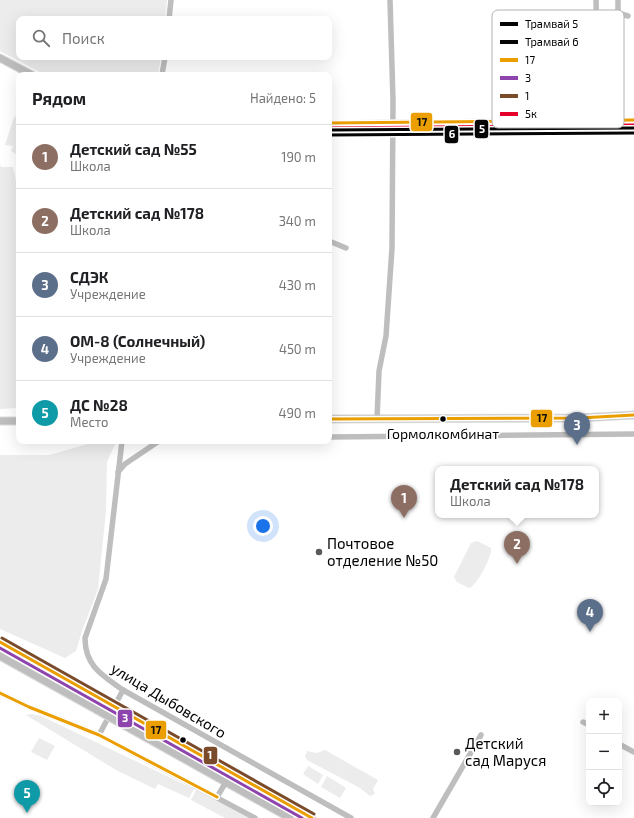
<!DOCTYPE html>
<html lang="ru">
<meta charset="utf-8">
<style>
:root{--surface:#fff;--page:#f2f2f2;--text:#202124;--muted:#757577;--line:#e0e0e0;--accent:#7c3aed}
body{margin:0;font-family:"Exo 2",sans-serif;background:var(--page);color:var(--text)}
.controls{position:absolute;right:12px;bottom:12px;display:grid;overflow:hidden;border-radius:8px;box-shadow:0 4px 16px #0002}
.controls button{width:36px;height:36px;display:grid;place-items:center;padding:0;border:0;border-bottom:1px solid var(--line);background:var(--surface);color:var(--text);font:20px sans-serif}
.you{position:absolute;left:263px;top:526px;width:14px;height:14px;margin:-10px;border:3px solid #fff;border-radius:50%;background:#1a73e8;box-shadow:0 0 0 6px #1a73e833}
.badge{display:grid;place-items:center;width:26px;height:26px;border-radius:50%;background:var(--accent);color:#fff;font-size:13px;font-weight:700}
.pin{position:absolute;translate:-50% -33px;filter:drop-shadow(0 1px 2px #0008)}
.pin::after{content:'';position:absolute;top:21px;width:14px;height:12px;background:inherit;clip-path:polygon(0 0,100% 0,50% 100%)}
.popup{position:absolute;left:435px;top:466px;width:164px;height:52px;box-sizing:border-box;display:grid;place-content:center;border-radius:8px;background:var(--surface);filter:drop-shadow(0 1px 3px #0005);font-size:13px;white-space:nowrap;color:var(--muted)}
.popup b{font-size:15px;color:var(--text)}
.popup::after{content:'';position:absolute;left:50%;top:100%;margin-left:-8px;border:8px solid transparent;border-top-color:var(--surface)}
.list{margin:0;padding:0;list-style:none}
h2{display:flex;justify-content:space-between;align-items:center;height:52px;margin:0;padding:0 16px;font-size:17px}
h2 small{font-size:13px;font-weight:400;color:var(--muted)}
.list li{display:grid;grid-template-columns:26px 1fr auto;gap:12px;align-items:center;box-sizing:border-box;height:64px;padding:0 16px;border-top:1px solid var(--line)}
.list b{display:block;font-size:15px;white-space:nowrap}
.list p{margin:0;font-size:13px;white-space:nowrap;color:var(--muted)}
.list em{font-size:13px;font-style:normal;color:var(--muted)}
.icon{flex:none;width:22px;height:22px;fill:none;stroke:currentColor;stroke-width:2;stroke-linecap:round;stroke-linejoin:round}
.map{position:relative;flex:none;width:634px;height:818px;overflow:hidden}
.search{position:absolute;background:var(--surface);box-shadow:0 4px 16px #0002;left:16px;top:16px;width:316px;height:44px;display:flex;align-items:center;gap:10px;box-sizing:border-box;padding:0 14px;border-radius:8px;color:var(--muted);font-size:15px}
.panel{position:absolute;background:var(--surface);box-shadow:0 4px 16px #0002;left:16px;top:72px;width:316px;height:372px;border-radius:8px}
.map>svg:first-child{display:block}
.green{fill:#ececec}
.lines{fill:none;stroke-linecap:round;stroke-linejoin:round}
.major-casing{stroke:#dbdbdb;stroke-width:9}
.minor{stroke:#bebebe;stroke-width:5.5}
.major{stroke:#bebebe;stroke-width:7}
.major-bridge-casing{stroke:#dbdbdb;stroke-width:9;stroke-linecap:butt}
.major-bridge{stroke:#bebebe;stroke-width:7}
.bus-1-casing{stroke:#fff;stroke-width:6}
.bus-2-casing{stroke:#fff;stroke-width:6}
.bus-3-casing{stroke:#fff;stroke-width:6}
.bus-4-casing{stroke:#fff;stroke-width:6}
.bus-1{stroke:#eb9e00;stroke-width:3}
.bus-2{stroke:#8e44ad;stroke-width:3}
.bus-3{stroke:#7a4b2a;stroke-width:3}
.bus-4{stroke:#e4002b;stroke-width:3}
.tram-1-casing{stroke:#fff;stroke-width:6}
.tram-2-casing{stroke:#fff;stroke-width:6}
.tram-1{stroke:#050505;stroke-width:3}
.tram-2{stroke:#050505;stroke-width:3}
.bus-dot{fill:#000;stroke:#fff;stroke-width:1.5}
.poi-dot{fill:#595959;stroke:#fff;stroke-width:1.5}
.labels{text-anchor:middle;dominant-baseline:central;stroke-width:3.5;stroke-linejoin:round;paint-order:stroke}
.bus-label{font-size:14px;fill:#000;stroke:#fff}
.poi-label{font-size:15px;fill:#000;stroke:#fff;text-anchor:start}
.street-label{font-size:15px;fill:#000;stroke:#fff}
.key{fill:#fff;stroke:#b2b2b2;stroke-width:1}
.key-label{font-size:11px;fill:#000}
.line-badge{stroke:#fff;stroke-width:1.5}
.badge-label{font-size:11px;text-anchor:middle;font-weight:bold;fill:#fff}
.pale-badge-label{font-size:11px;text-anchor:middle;font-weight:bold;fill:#111}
</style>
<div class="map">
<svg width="634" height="818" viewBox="0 0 634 818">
<rect width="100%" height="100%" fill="#fff"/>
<g class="green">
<path d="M0 0H167L165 19H19V57H161L158 75H45L0 51Z"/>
<path d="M19 110V156L11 151 13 146 5 145 13 120Z"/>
<path d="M0 164 1 167H13L19 195V408L0 409Z"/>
<path d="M95 442H116L107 462 106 511 98 589 82 631 76 651 65 658 0 629V455H49Z"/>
<path d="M477 541 491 548C493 555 476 587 469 588L457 582 454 577 471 543Z"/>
<path d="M32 714 41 716 194 789 189 798 158 784 155 789 116 770 26 715Z"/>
<path d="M39 738 55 746 47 760 31 752Z"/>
<path d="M325 750 378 780 373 789 375 794 370 796 360 788 307 760 305 756 307 751 317 753Z"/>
<path d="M308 766 323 775 318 784 303 774Z"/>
<path d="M327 776 346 788 340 798 321 787Z"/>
<path d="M196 790 249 818H225L191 800Z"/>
</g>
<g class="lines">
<g class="major-casing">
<g id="major">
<path d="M0 58 32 75"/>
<path d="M329 419 579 418 634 415"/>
<path d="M0 421H19"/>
<path d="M0 642 102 700"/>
<path d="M0 656 97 710"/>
<path d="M125 714 312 818"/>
<path d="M120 723 290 818"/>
</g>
</g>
<g class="minor">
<path d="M596 0 599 121"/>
<path d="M618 0V13L628 16"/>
<path d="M169 19 171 0"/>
<path d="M162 75 165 57"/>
<path d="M569 121 570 52"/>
<path d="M329 123 634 120"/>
<path d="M329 241 346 248"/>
<path d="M377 419 379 371 386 336 392 248 393 100 390 0"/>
<path d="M329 437 634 434"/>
<path d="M122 441 106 579 85 638C85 666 102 675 123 690L351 818"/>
<path d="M118 472 125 464 159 441"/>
<path d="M0 693 29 707 99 735 255 818"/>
<path d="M583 722 589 725"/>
<path d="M99 735 123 690"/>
<path d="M619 744 634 752"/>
<path d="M217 797 226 782"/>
<path d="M433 818 481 735"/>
</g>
<use href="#major" class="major"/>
<g class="major-bridge-casing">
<g id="major-bridge">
<path d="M102 700 125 714"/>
<path d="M97 710 120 723"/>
</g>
</g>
<use href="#major-bridge" class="major-bridge"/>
<g class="bus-1-casing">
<g id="bus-1">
<path d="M329 123 634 120"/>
<path d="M329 419 579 418 634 415"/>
<path d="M0 642 312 818"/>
<path d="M0 693 29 707 99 735 217 797"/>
</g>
</g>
<g class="bus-2-casing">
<path id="bus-2" d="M0 648 302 818"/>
</g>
<g class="bus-3-casing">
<path id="bus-3" d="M2 638 314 814"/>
</g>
<g class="bus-4-casing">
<path id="bus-4" d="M329 128 634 125"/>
</g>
<use href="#bus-1" class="bus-1"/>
<use href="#bus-2" class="bus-2"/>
<use href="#bus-3" class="bus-3"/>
<use href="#bus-4" class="bus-4"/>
<g class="tram-1-casing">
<path id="tram-1" d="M329 130 634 128"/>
</g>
<g class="tram-2-casing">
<path id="tram-2" d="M329 135 634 133"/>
</g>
<use href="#tram-1" class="tram-1"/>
<use href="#tram-2" class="tram-2"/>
</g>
<g class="bus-dot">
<circle cx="443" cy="419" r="3.5"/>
<circle cx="183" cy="740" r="3.5"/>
</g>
<g class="poi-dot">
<circle cx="319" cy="552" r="4"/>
<circle cx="457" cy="752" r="4"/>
</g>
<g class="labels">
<g class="bus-label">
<text x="443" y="433">Гормолкомбинат</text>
</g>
<g class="poi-label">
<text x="327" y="543">Почтовое<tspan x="327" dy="17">отделение №50</tspan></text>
<text x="465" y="743">Детский<tspan x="465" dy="17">сад Маруся</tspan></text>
</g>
<g class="street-label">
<text transform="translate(169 700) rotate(31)">улица Дыбовского</text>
</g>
</g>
<rect x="492" y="10" width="132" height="118" rx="6" class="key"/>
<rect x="500" y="22" width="18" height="4" fill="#050505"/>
<rect x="500" y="40" width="18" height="4" fill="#050505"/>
<rect x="500" y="58" width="18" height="4" fill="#eb9e00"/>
<rect x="500" y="76" width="18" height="4" fill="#8e44ad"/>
<rect x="500" y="94" width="18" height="4" fill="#7a4b2a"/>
<rect x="500" y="112" width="18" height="4" fill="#e4002b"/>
<g class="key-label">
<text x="525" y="28">Трамвай 5</text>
<text x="525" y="46">Трамвай 6</text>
<text x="525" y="64">17</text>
<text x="525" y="82">3</text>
<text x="525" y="100">1</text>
<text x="525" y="118">5к</text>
</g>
<g class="line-badge">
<rect x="410" y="112" width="23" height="20" rx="4" fill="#eb9e00"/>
<rect x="474" y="119" width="15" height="20" rx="4" fill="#050505"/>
<rect x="444" y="125" width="15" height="19" rx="4" fill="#050505"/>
<rect x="530" y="409" width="23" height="19" rx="4" fill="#eb9e00"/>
<rect x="117" y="709" width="16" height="19" rx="4" fill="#8e44ad"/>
<rect x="145" y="720" width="22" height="20" rx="4" fill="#eb9e00"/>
<rect x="203" y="746" width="15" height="19" rx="4" fill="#7a4b2a"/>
</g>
<g class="badge-label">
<text x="482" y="133">5</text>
<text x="452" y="138">6</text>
<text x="125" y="722">3</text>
<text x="210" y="759">1</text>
</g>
<g class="pale-badge-label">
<text x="422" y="126">17</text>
<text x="542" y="422">17</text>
<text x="156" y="734">17</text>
</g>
</svg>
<div class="controls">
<button>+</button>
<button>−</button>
<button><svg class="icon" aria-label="locate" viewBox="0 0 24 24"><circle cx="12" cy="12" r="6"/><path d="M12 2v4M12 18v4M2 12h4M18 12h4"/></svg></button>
</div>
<div class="you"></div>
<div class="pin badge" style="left:404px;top:518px;background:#8d6e63">1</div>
<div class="pin badge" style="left:517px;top:564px;background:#8d6e63">2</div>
<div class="popup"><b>Детский сад №178</b>Школа</div>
<div class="pin badge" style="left:577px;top:445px;background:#5c6f8a">3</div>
<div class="pin badge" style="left:590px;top:632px;background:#5c6f8a">4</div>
<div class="pin badge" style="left:27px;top:813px;background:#0f9aa8">5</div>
<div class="search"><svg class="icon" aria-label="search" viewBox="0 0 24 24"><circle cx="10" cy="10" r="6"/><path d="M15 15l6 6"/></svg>Поиск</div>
<section class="panel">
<h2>Рядом<small>Найдено: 5</small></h2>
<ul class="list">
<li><span class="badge" style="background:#8d6e63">1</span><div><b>Детский сад №55</b><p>Школа</p></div><em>190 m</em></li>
<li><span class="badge" style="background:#8d6e63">2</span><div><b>Детский сад №178</b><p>Школа</p></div><em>340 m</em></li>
<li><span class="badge" style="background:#5c6f8a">3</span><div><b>СДЭК</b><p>Учреждение</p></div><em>430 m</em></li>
<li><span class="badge" style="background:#5c6f8a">4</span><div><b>ОМ-8 (Солнечный)</b><p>Учреждение</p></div><em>450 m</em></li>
<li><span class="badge" style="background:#0f9aa8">5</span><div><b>ДС №28</b><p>Место</p></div><em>490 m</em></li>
</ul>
</section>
</div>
